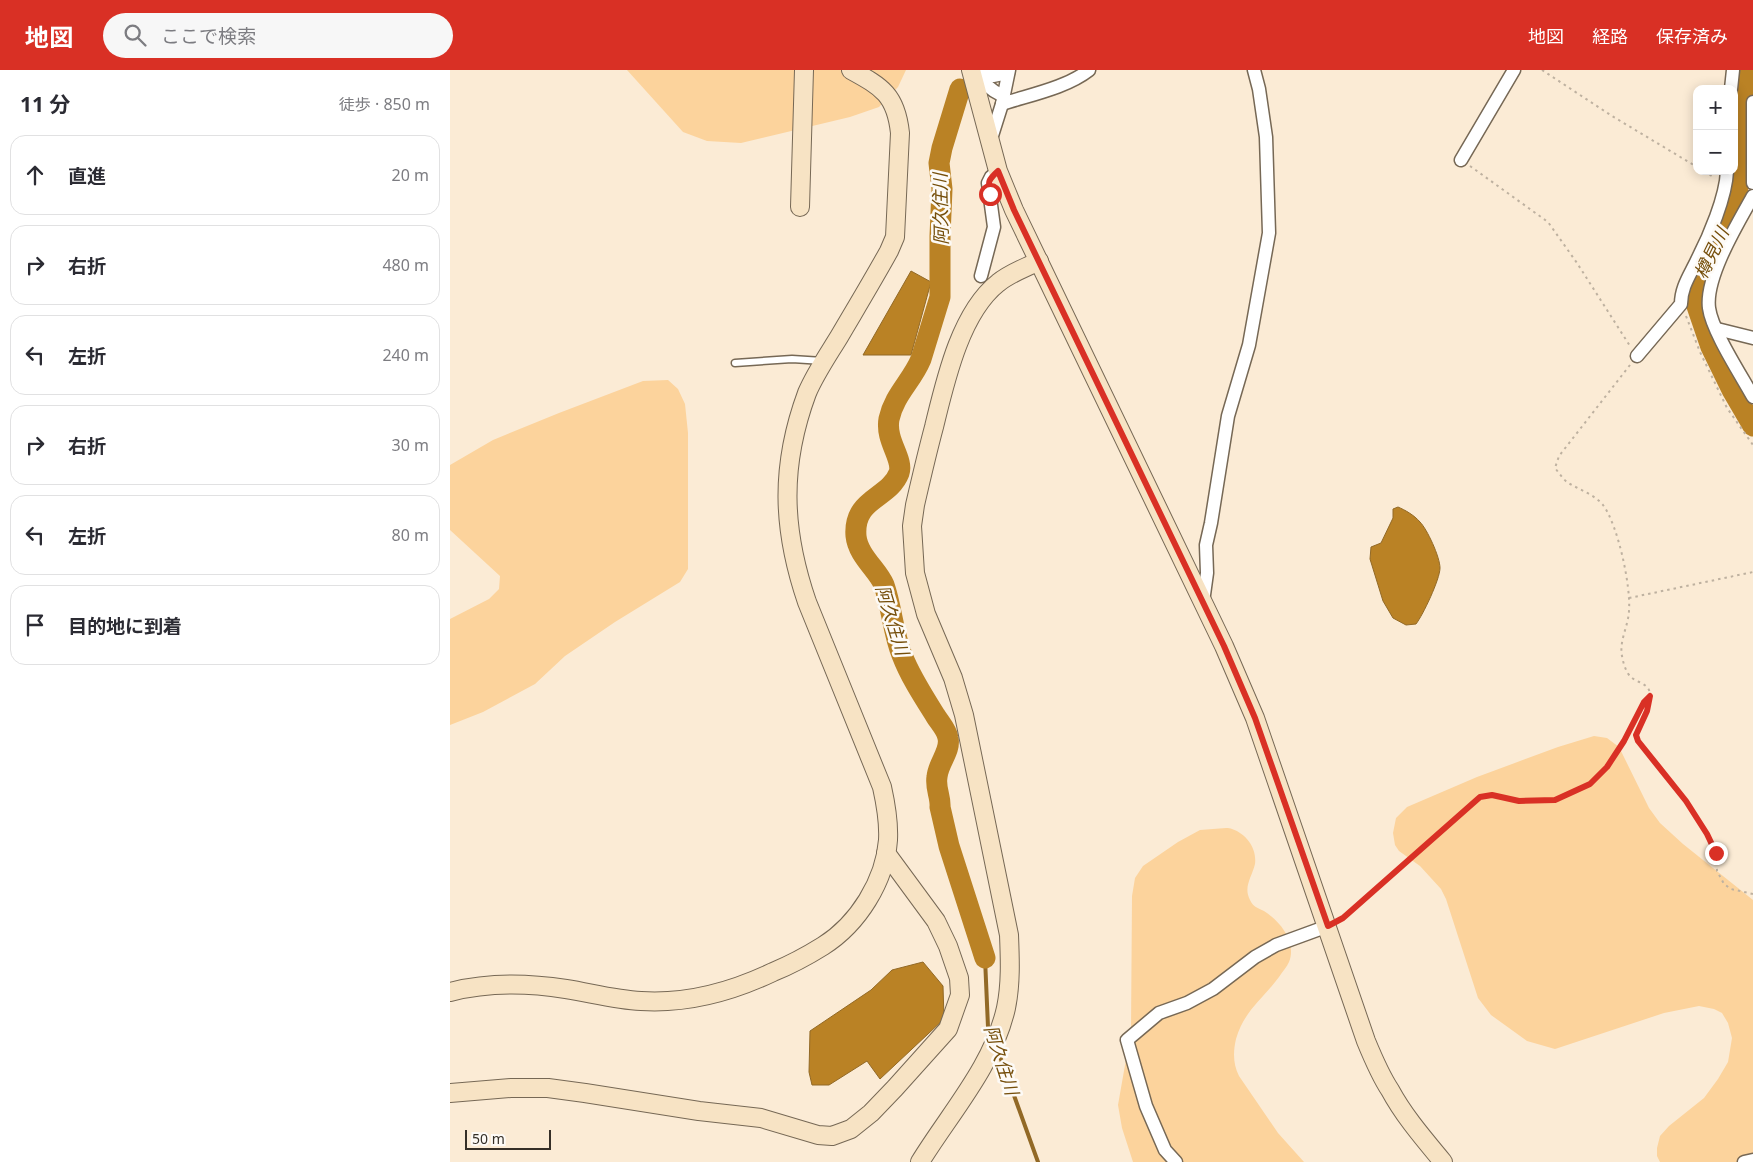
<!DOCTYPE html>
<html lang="ja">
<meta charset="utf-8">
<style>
:root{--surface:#fff;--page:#f7f7f7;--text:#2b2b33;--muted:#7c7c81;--line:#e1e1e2;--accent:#d93025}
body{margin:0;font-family:"Noto Sans","Noto Sans JP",sans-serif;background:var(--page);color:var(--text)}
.controls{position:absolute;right:15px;top:15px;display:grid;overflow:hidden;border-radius:10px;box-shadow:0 2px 12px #0003}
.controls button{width:45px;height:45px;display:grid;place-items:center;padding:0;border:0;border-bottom:1px solid var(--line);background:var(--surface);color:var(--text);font:25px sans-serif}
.scale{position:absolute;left:15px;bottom:12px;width:86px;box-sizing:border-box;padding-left:5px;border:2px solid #352f27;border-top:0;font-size:14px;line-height:18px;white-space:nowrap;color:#352f27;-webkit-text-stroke:4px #fdfaf6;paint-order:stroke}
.stop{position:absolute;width:15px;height:15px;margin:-11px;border:4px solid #d93025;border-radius:50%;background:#fff}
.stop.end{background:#d93025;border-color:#fff;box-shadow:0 1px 5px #0008}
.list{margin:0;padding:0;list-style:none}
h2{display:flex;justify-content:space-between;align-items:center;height:65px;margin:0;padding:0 20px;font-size:21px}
h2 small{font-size:16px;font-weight:400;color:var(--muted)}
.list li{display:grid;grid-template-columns:32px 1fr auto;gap:15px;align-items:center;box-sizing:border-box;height:80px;margin:0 10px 10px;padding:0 10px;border:1px solid var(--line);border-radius:15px}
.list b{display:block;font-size:19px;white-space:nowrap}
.list em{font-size:16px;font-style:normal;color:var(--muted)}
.icon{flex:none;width:28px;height:28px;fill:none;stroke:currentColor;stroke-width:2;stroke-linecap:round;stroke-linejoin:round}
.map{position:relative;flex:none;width:1303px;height:1092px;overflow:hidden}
header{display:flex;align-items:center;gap:30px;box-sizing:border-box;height:70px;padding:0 25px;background:var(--accent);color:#fff}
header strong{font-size:24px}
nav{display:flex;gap:28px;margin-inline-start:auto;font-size:18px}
.search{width:350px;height:45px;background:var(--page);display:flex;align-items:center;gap:12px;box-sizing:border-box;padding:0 18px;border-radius:28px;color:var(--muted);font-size:19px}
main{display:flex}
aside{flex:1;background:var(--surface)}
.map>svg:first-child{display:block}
.green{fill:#fcd39c}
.water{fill:#ba8225;stroke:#926926}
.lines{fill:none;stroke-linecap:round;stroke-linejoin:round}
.stream{stroke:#926926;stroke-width:4}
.river{stroke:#ba8225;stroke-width:21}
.lane-casing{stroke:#766855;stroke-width:9}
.street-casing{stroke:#766855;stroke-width:15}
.secondary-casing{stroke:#766855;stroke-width:20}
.path{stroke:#beb1a0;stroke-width:2;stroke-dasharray:2.5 4;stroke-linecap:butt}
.lane{stroke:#fff;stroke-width:6}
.street{stroke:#fff;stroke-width:12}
.secondary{stroke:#f7e3c4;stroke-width:18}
.route{stroke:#d93025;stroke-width:6}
.labels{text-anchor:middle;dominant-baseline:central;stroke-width:5;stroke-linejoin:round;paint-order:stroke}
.water-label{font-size:18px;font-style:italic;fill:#754e0a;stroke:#fdfaf6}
</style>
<header>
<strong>地図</strong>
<div class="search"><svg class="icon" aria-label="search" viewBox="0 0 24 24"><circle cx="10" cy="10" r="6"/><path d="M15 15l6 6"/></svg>ここで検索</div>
<nav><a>地図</a><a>経路</a><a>保存済み</a></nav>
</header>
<main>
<aside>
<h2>11 分<small>徒歩 · 850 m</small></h2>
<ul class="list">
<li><svg class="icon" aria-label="ahead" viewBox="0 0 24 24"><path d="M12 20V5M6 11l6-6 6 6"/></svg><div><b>直進</b></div><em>20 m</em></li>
<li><svg class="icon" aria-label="right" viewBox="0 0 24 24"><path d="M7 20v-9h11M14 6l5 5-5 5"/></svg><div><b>右折</b></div><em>480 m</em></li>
<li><svg class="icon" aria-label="left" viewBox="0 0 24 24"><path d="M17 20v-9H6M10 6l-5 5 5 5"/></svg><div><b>左折</b></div><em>240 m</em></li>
<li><svg class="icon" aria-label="right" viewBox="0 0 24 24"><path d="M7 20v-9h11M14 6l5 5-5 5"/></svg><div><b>右折</b></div><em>30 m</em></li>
<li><svg class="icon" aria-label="left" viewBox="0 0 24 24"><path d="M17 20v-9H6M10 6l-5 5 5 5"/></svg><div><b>左折</b></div><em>80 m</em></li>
<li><svg class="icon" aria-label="arrive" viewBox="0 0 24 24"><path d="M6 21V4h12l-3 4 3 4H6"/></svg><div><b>目的地に到着</b></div></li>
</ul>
</aside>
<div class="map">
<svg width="1303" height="1092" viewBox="0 0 1303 1092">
<rect width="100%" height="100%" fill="#fbebd5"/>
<g class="green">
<path d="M177 0H456L448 17 429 37 400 47 291 73 257 71 233 62Z"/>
<path d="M218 310 228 319 235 334 238 363V499L230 512 165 552 115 586 85 614 33 642 0 655V549L39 529 49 519 50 506 0 460V395L43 370 109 343 193 311Z"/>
<path d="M1144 666 1157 668 1169 677 1199 738 1210 753 1233 774 1303 830V1086L1290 1092H1210L1207 1086V1078L1210 1066 1219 1056 1254 1028 1268 1009 1278 992 1282 968 1278 953 1272 943 1264 939 1249 936 1214 943 1105 979 1077 971 1041 945 1028 928 996 829 991 819 970 796 949 781 945 775 943 763 946 748 957 737 1027 707 1108 677Z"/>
<path d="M763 759C769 759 777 757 782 759 797 764 807 779 805 794 802 807 793 817 800 830 803 837 808 838 814 841 830 851 847 872 839 892 837 897 832 902 829 907 812 930 794 941 786 969 783 982 783 994 789 1006L828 1063 854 1092H683L672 1058 668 1035 681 961 682 826 685 808 693 796 728 772 750 760Z"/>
</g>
<g class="water">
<path d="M461 201 481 212 461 285H413Z"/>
<path d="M948 437C955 440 964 445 970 452 977 459 990 487 990 498 990 509 973 545 966 554L956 555 943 548 933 531 920 489 921 477 931 473 943 448V439Z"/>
<path d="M473 892 493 916 494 949 430 1009 417 991 379 1015H362L359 1002 360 961 421 920 442 900Z"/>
</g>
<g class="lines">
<g class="stream">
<path d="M535 888 538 957 542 965"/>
<path d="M548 981 588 1092"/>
</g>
<g class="river">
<path d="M1297 0 1291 53 1289 110 1286 131 1244 219 1247 236 1261 277 1282 320 1303 356"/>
<path d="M510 19 492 78 489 93 492 119 490 166V227L471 289C462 311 444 325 439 349 435 371 454 389 449 403 439 429 403 428 406 466 408 486 428 500 434 515 442 538 443 563 452 585 460 606 473 626 485 645 489 652 497 660 498 668 501 681 488 693 487 707 485 718 491 727 490 737L499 776 535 888"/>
</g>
<g class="lane-casing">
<path id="lane" d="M285 293 342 289 373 291"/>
</g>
<g class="street-casing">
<g id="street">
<path d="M521 3 544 21 553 26"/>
<path d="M521 3 543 6 558 3"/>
<path d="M1281 19 1283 0"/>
<path d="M1303 32V113"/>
<path d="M552 34C579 25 616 18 639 0"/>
<path d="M540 72 552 34 559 0"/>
<path d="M1011 90 1064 0"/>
<path d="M1303 126C1288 153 1255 207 1259 238 1262 261 1291 305 1303 327"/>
<path d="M531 206 544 157 538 113 541 107 548 101"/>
<path d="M1267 259 1303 268"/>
<path d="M1187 286 1231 234C1231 217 1240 205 1247 190 1259 167 1276 127 1277 101"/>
<path d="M753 532 757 503 756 475 761 453 778 346 799 275 819 163 816 67 809 19 804 0"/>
<path d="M726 1092 715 1080 696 1036 677 970 709 943 737 933 763 919 805 887 826 875 878 856"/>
<path d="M1294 1092 1303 1090"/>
</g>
</g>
<g class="secondary-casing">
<g id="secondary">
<path d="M521 0 548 101 564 140 774 576 805 648 916 971C923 988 930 1005 940 1020 954 1046 974 1069 993 1092"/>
<path d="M350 137 354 0"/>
<path d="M0 922C38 912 78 913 116 919 141 923 166 930 191 931 238 934 281 922 323 902 340 895 357 886 373 876 408 854 435 811 438 770 439 752 436 735 432 717L357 532C332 459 330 396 357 323 365 304 378 285 389 267 406 238 423 210 439 181L445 167 450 63C446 25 432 17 401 0"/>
<path d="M0 1023 61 1018H98L135 1023 249 1041 311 1048 368 1065 382 1066 401 1059 421 1043 445 1018 498 959 510 925 509 908 498 876 486 851 436 783"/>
<path d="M470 1092C500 1043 543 996 556 938 561 914 560 889 559 865L514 645 503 608 476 544 465 503 462 456 465 435C471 409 477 383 484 357 495 312 510 243 548 213 560 203 575 198 589 191"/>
</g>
</g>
<g class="path">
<path d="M1092 0 1162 46 1247 97"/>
<path d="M1020 96 1098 152 1127 193 1180 276"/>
<path d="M1254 101 1265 108"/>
<path d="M1236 246 1250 282 1277 338 1303 375"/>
<path d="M1180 295 1109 386 1105 398C1109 403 1113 409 1117 412 1129 420 1144 424 1153 435 1168 455 1181 516 1179 541 1178 557 1169 571 1172 586 1173 592 1176 603 1181 607 1186 612 1196 613 1199 620 1205 639 1183 653 1188 671L1228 719 1257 763 1266 783 1267 801 1274 814 1281 819 1303 824"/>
<path d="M1179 528 1303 502"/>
<path d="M890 850 1030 727 1042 725 1069 731 1105 730 1140 714 1157 697 1173 671 1194 632 1199 626"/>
</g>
<use href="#lane" class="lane"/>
<use href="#street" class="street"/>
<use href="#secondary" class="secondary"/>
</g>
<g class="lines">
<path class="route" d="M540 124C538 111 538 110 548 101L564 140 774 576 805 648 878 856 893 848 1030 727 1042 725 1069 731 1105 730 1140 714 1157 697 1174 671 1194 632 1200 626 1197 641 1186 665 1188 671 1236 731 1257 764 1266 783"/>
</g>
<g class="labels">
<g class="water-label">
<text transform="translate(490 139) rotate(-91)">阿久住川</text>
<text transform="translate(1261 183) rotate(-64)">樽見川</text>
<text transform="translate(443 550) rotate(73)">阿久住川</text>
<text transform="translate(552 990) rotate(72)">阿久住川</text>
</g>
</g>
</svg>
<div class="controls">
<button>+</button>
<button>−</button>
</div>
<div class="scale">50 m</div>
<div class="stop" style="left:540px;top:124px"></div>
<div class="stop end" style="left:1266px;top:783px"></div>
</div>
</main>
